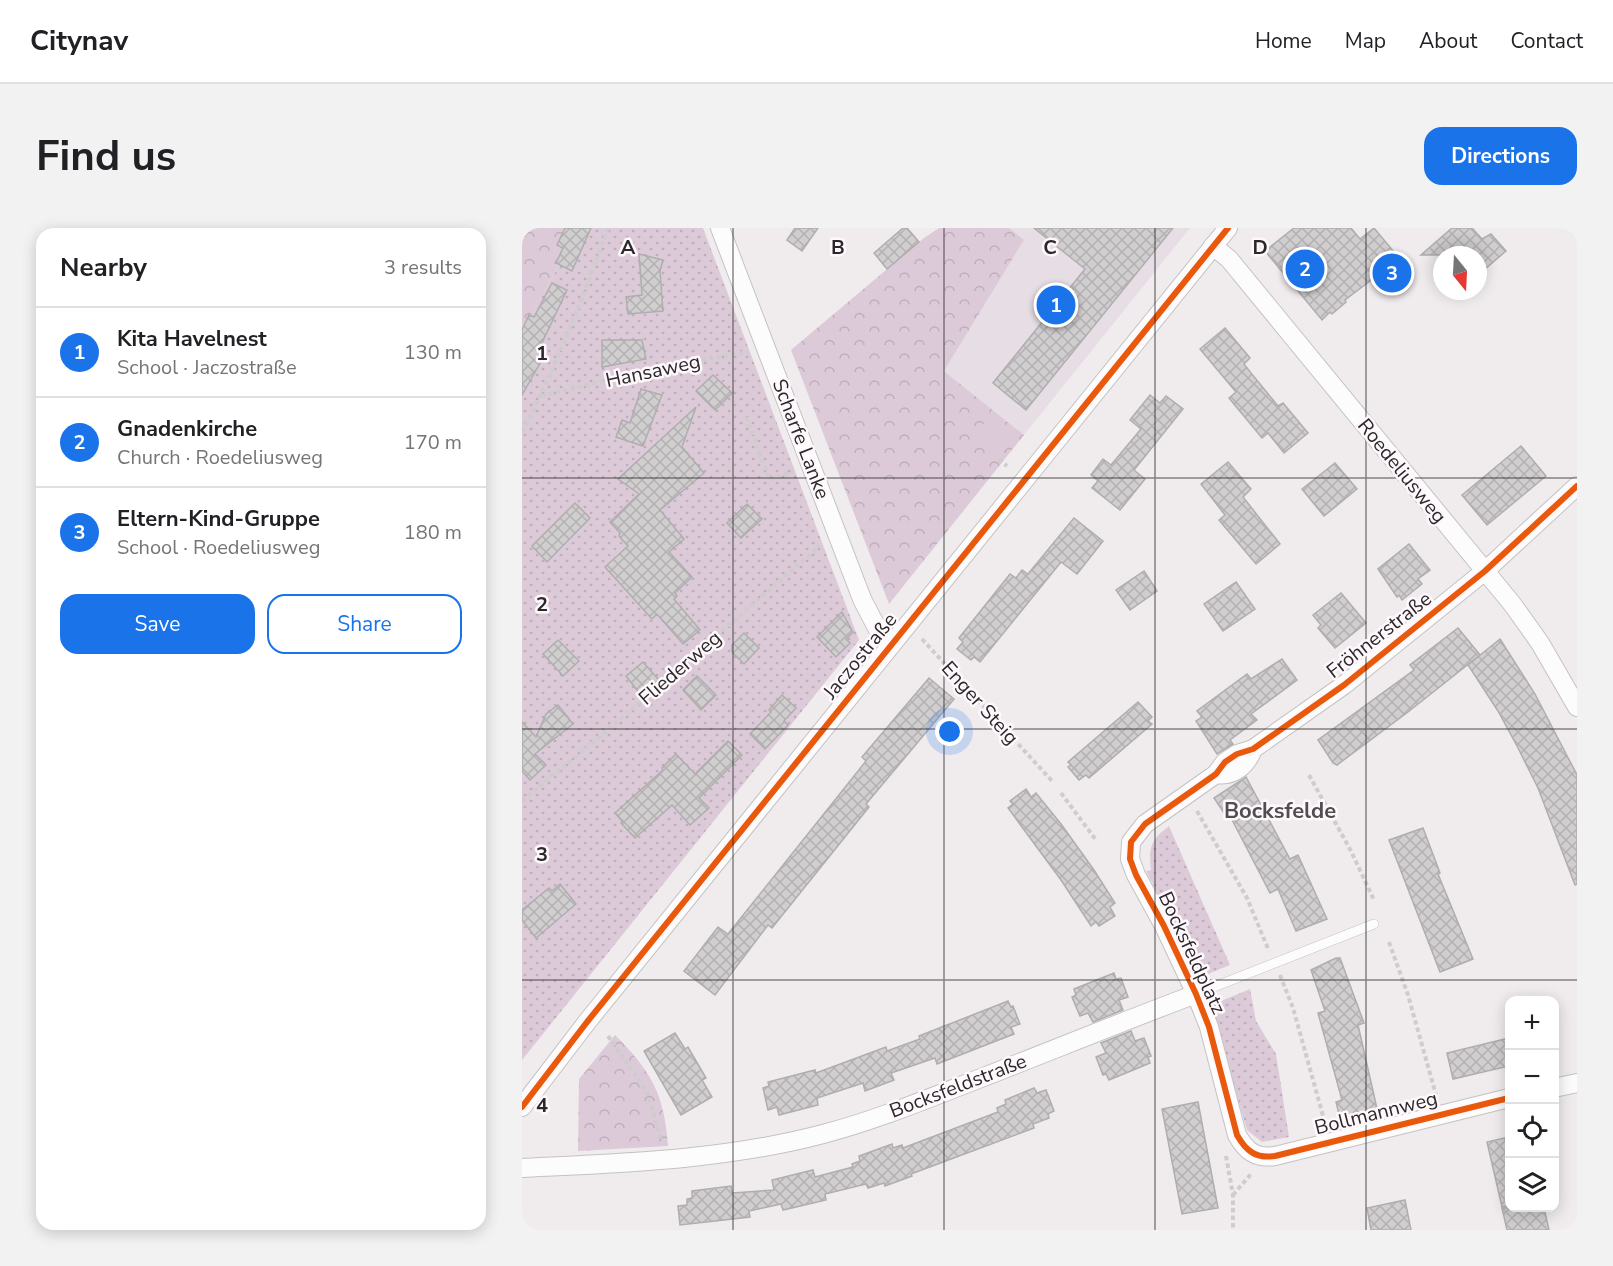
<!DOCTYPE html>
<meta charset="utf-8">
<style>
:root{--surface:#fff;--page:#f2f2f2;--text:#202124;--muted:#757577;--line:#e0e0e0;--accent:#1a73e8}
body{margin:0;font-family:"Nunito Sans",sans-serif;background:var(--page);color:var(--text)}
.controls{position:absolute;right:18px;bottom:18px;display:grid;overflow:hidden;border-radius:12px;box-shadow:0 3px 15px #0003}
.controls button{width:54px;height:54px;display:grid;place-items:center;padding:0;border:0;border-bottom:2px solid var(--line);background:var(--surface);color:var(--text);font:30px sans-serif}
.compass{position:absolute;left:911px;top:18px;width:54px;height:54px;border-radius:50%;background:var(--surface);box-shadow:0 3px 15px #0003;rotate:162deg}
.you{position:absolute;left:428px;top:504px;width:21px;height:21px;margin:-15px;border:4px solid #fff;border-radius:50%;background:#1a73e8;box-shadow:0 0 0 9px #1a73e833}
.badge{display:grid;place-items:center;width:39px;height:39px;border-radius:50%;background:var(--accent);color:#fff;font-size:20px;font-weight:700}
.pin{position:absolute;translate:-50% -50%;border:3px solid #fff;box-shadow:0 2px 6px #0006}
.list{margin:0;padding:0;list-style:none}
h2{display:flex;justify-content:space-between;align-items:center;height:78px;margin:0;padding:0 24px;font-size:26px}
h2 small{font-size:20px;font-weight:400;color:var(--muted)}
.list li{display:grid;grid-template-columns:39px 1fr auto;gap:18px;align-items:center;box-sizing:border-box;height:90px;padding:0 24px;border-top:2px solid var(--line)}
.list b{display:block;font-size:22px;white-space:nowrap}
.list p{margin:0;font-size:20px;white-space:nowrap;color:var(--muted)}
.list em{font-size:20px;font-style:normal;color:var(--muted)}
.actions{display:flex;gap:12px;padding:18px 24px}
.actions a{flex:1;padding:14px 0;border:2px solid var(--accent);border-radius:18px;text-align:center;font-size:21px;color:var(--accent)}
.actions .main{background:var(--accent);color:#fff}
.icon{flex:none;width:33px;height:33px;fill:none;stroke:currentColor;stroke-width:2;stroke-linecap:round;stroke-linejoin:round}
.map{position:relative;flex:none;width:1055px;height:1002px;overflow:hidden;border-radius:18px}
header{display:flex;align-items:center;gap:36px;box-sizing:border-box;height:84px;padding:0 30px;background:var(--surface);border-bottom:2px solid var(--line)}
header strong{font-size:28px}
nav{display:flex;gap:33px;margin-inline-start:auto;font-size:21px}
.intro{display:flex;align-items:center;justify-content:space-between;box-sizing:border-box;height:144px;padding:0 36px}
h1{margin:0;font-size:42px}
.button{padding:15px 27px;border-radius:18px;background:var(--accent);color:#fff;font-size:21px;font-weight:700}
main{display:flex;gap:36px;padding:0 36px}
aside{flex:1;background:var(--surface);border-radius:18px;box-shadow:0 3px 15px #0003}
.map>svg:first-child{display:block}
.built{fill:#e7dee5}
.grass{fill:url(#grass-dots)}
.park{fill:url(#park-crowns)}
.pitch{fill:#ddcad9}
.building{fill:url(#building-cross-hatch);stroke:#b0adaf;stroke-width:1.5}
.lines{fill:none;stroke-linecap:round;stroke-linejoin:round}
.service-casing{stroke:#c4c2c3;stroke-width:10}
.minor-casing{stroke:#c4c2c3;stroke-width:20}
.path{stroke:#cecccd;stroke-width:4;stroke-dasharray:4.5 3;stroke-linecap:butt}
.service{stroke:#fdfcfc;stroke-width:9}
.minor{stroke:#fdfcfc;stroke-width:18}
.cycleway-casing{stroke:#fef8fd;stroke-width:10}
.cycleway{stroke:#e8590c;stroke-width:6}
.grid{fill:none;stroke:#2a2829;stroke-width:1.5;stroke-opacity:0.55}
.labels{text-anchor:middle;dominant-baseline:central;stroke-width:5;stroke-linejoin:round;paint-order:stroke}
.street-label{font-size:20px;fill:#2a2829;stroke:#fef8fd}
.quarter-label{font-size:22px;font-weight:bold;fill:#524d51;stroke:#fef8fd}
.grid-label{font-size:20px;text-anchor:middle;font-weight:bold;fill:#2a2829;stroke:#fef8fd;stroke-width:5;stroke-linejoin:round;paint-order:stroke}
</style>
<header>
<strong>Citynav</strong>
<nav><a>Home</a><a>Map</a><a>About</a><a>Contact</a></nav>
</header>
<div class="intro"><h1>Find us</h1><a class="button">Directions</a></div>
<main>
<aside>
<h2>Nearby<small>3 results</small></h2>
<ul class="list">
<li><span class="badge">1</span><div><b>Kita Havelnest</b><p>School · Jaczostraße</p></div><em>130 m</em></li>
<li><span class="badge">2</span><div><b>Gnadenkirche</b><p>Church · Roedeliusweg</p></div><em>170 m</em></li>
<li><span class="badge">3</span><div><b>Eltern-Kind-Gruppe</b><p>School · Roedeliusweg</p></div><em>180 m</em></li>
</ul>
<div class="actions"><a class="main">Save</a><a>Share</a></div>
</aside>
<div class="map">
<svg width="1055" height="1002" viewBox="0 0 1055 1002">
<defs>
<pattern id="grass-dots" width="8" height="8" patternUnits="userSpaceOnUse" patternTransform="scale(1.5)"><rect width="8" height="8" fill="#ddcad9"/><path d="M2 2h.1M6 6h.1" fill="none" stroke="#beaeba" stroke-width="1.8" stroke-linecap="round"/></pattern>
<pattern id="park-crowns" width="20" height="18" patternUnits="userSpaceOnUse" patternTransform="scale(1.5)"><rect width="20" height="18" fill="#ddcad9"/><path d="M2 6a3 3 0 1 1 6 0M12 15a3 3 0 1 1 6 0" fill="none" stroke="#beaeba"/></pattern>
<pattern id="building-cross-hatch" width="8" height="8" patternUnits="userSpaceOnUse" patternTransform="scale(1.5)"><rect width="8" height="8" fill="#d1ced0"/><path d="M0 0l8 8M0 8l8-8" fill="none" stroke="#b4b1b3"/></pattern>
</defs>
<rect width="100%" height="100%" fill="#f0ecee"/>
<path class="built" d="M487 0H668L502 207 422 143 502 12Z"/>
<g class="grass">
<path d="M58 0H181L337 412 0 832V103Z"/>
<path d="M647 598 708 737 686 746 677 744 624 643 629 642C627 618 628 613 647 598Z"/>
<path d="M728 761 734 793 754 826 767 909 740 914 725 902 689 780 694 775Z"/>
</g>
<g class="park">
<path d="M0 0H58L0 103Z"/>
<path d="M417 0H487L502 12 422 143 502 207 367 376 269 122 402 10Z"/>
<path d="M93 807C130 844 142 866 146 918L56 923 57 851Z"/>
</g>
<path class="pitch" d="M470 186 491 203 472 225 451 209Z"/>
<g class="building">
<path d="M43 0H69L50 43 34 35 41 20 35 17Z"/>
<path d="M273 0H296L280 23 265 12Z"/>
<path d="M381 0H385L397 14 365 41 352 25Z"/>
<path d="M512 0H651L504 182 471 155 563 41Z"/>
<path d="M772 0H829L838 11 852 0 887 42 866 60 856 47 823 72 824 74 810 86 808 84 800 92 743 23Z"/>
<path d="M930 0H950L960 11 969 6 984 23 956 47V27H899Z"/>
<path d="M117 26 141 32 138 43 141 83 106 86 104 69 120 67Z"/>
<path d="M30 55 45 62 19 117 23 120 20 126 22 127 21 130 0 167V102L7 87 12 89Z"/>
<path d="M703 100 728 130 722 136 729 145 756 178 761 175 786 205 762 225 746 205 740 210 707 170 714 164 678 121Z"/>
<path d="M80 112H120L124 131 80 139Z"/>
<path d="M191 147 210 165 193 182 174 163Z"/>
<path d="M119 161 140 167 121 218 94 209 100 192 108 195Z"/>
<path d="M628 167 638 175 644 168 661 181 612 242 623 251 598 282 570 260 576 253 569 247 581 231 589 237 619 201 608 192Z"/>
<path d="M174 179 160 219 182 245 138 282 162 311 147 324 170 349 153 365 155 368 152 371 178 402 161 416 135 386 130 391 83 339 106 318 97 308 98 305 88 294 117 266 96 251Z"/>
<path d="M999 218 1024 248 965 297 940 267Z"/>
<path d="M706 234 729 261 721 269 758 316 734 336 697 292 703 287 679 256Z"/>
<path d="M813 235 835 261 802 288 780 261Z"/>
<path d="M53 275 68 290 25 334 10 318Z"/>
<path d="M225 276 240 291 219 310 205 295Z"/>
<path d="M552 290 581 313 555 346 539 334 458 434 452 429 449 432 435 421 441 414 437 410 488 346 494 350 500 342 506 346Z"/>
<path d="M887 316 908 342 896 351 900 356 880 372 877 367 875 369 856 341Z"/>
<path d="M622 343 635 363 608 382 594 362Z"/>
<path d="M714 354 733 381 701 403 682 376Z"/>
<path d="M819 365 844 395 813 420 796 400 799 397 791 387Z"/>
<path d="M320 384 331 404 324 411 328 415 314 429 295 409Z"/>
<path d="M936 400 958 427 886 484 815 537 811 535 796 512 892 442 888 437Z"/>
<path d="M222 405 237 420 222 436 210 424V417Z"/>
<path d="M978 411 1013 466 1055 547V656L1053 657 1016 560 995 518 976 483 946 437Z"/>
<path d="M36 412 57 433 41 448 21 426Z"/>
<path d="M760 431 775 452 729 486 735 492 708 512 711 516 695 526 674 493 680 489 675 483 725 446 729 451Z"/>
<path d="M121 434 137 452 119 467 104 448Z"/>
<path d="M175 448 194 467 179 482 161 462Z"/>
<path d="M407 450 432 471 344 576 347 579 250 700 246 697 193 767 162 743 196 699 206 706 344 533 340 529Z"/>
<path d="M260 467 274 480 262 493 266 497 243 521 228 506 249 484 247 482Z"/>
<path d="M616 474 630 489 626 493 630 496 567 550 564 547 557 552 546 539 549 537 546 534Z"/>
<path d="M36 477 51 496 13 526 24 537 8 552 0 543V494L14 509 24 486Z"/>
<path d="M206 513 220 527 177 570 187 580 168 597 150 577 113 610 99 595 101 594 93 585 141 542 140 540 154 526 173 546Z"/>
<path d="M724 549 768 631 776 627 805 691 774 703 756 661 748 665 707 586 704 588 692 570Z"/>
<path d="M504 561 509 569 514 565 539 596 572 642 593 675 588 679 593 688 577 698 574 694 569 698 539 652 486 580 491 576 488 573Z"/>
<path d="M901 600 918 645 916 646 951 731 918 744 867 612Z"/>
<path d="M38 656 54 676 14 710 0 692V682L27 660 30 663Z"/>
<path d="M814 730H818L842 795 836 797 856 885 819 894 814 874 820 872 796 785 803 783 789 742Z"/>
<path d="M592 745 594 751 599 750 606 769 597 772 601 782 571 794 566 785 558 788 550 769 554 767 552 761Z"/>
<path d="M486 773 489 779 491 778 498 796 489 799 492 806 415 836 413 830 369 845 372 852 343 863 341 855 295 870 296 877 257 887 255 879 246 882 241 860 247 858 246 854 293 842 294 845 364 819 365 823 398 811 397 808Z"/>
<path d="M609 803 613 813 622 810 629 828 626 829 628 835 587 852 584 846 581 847 574 829 584 825 579 815Z"/>
<path d="M153 805 163 821 166 819 184 850 180 852 190 869 159 887 122 823Z"/>
<path d="M987 810V838L931 851 925 825Z"/>
<path d="M512 860 515 865 524 862 532 883 526 886 527 890 511 896 512 900 389 946 390 948 363 958 362 955 346 960 344 956 303 966 304 972 261 982 259 976 227 983 228 989 158 997 156 978 165 977V971L170 970V963L209 958 210 965 252 962 250 952 291 942 293 949 331 939 330 936 338 933 337 928 370 916 371 920 380 917 381 920 476 884 475 880 484 876 483 872Z"/>
<path d="M676 874 696 980 660 986 640 881Z"/>
<path d="M987 909V978L980 979 965 914Z"/>
<path d="M883 972 889 1002H849L845 980Z"/>
<path d="M980 980H1022L1027 1002H985Z"/>
</g>
<g class="lines">
<g class="service-casing">
<path id="service" d="M674 766 852 696"/>
</g>
<g class="minor-casing">
<g id="minor">
<path d="M198 0 340 371 355 400 371 414"/>
<path d="M691 18 707 31 991 377 1018 415 1055 479"/>
<path d="M694 546C712 549 725 537 731 521"/>
<path d="M1032 860 1055 855"/>
<path d="M987 870 753 928C734 931 724 923 715 907L687 799 674 766 642 698 614 647 608 631 609 614 623 596 694 546 703 534 715 526 731 521 822 457 963 343 1055 258"/>
<path d="M0 879 65 794 706 0"/>
<path d="M0 940C101 935 203 932 301 906 355 892 407 870 459 850 531 822 602 793 674 766"/>
</g>
</g>
<g class="path">
<path d="M19 168 149 137 226 124"/>
<path d="M224 189 248 252 271 243"/>
<path d="M0 204C34 139 61 70 86 0"/>
<path d="M477 231 485 238"/>
<path d="M400 411 531 554"/>
<path d="M787 547 829 623 852 672"/>
<path d="M539 565 574 612"/>
<path d="M0 573 95 494 298 318"/>
<path d="M675 583 725 670 747 723"/>
<path d="M867 714 886 767 914 867"/>
<path d="M758 747 771 780 803 895"/>
<path d="M86 808 125 864 139 912"/>
<path d="M704 928 711 967V1002"/>
<path d="M711 967 729 946"/>
</g>
<use href="#service" class="service"/>
<use href="#minor" class="minor"/>
<g class="cycleway-casing">
<g id="cycleway">
<path d="M987 870 753 928C734 931 724 923 715 907L687 799 674 766 642 698 614 647 608 631 609 614 623 596 694 546 703 534 715 526 731 521 822 457 963 343 1055 258"/>
<path d="M0 879 65 794 706 0"/>
</g>
</g>
<use href="#cycleway" class="cycleway"/>
</g>
<path class="grid" d="M211 0V1002M422 0V1002M633 0V1002M844 0V1002M0 250H1055M0 501H1055M0 752H1055"/>
<g class="labels">
<g class="street-label">
<text transform="translate(131 143) rotate(-12)">Hansaweg</text>
<text transform="translate(279 211) rotate(69)">Scharfe Lanke</text>
<text transform="translate(880 243) rotate(51)">Roedeliusweg</text>
<text transform="translate(857 407) rotate(-38)">Fröhnerstraße</text>
<text transform="translate(338 428) rotate(-51)">Jaczostraße</text>
<text transform="translate(158 440) rotate(-41)">Fliederweg</text>
<text transform="translate(458 475) rotate(48)">Enger Steig</text>
<text transform="translate(670 725) rotate(65)">Bocksfeldplatz</text>
<text transform="translate(436 858) rotate(-21)">Bocksfeldstraße</text>
<text transform="translate(854 885) rotate(-14)">Bollmannweg</text>
</g>
<g class="quarter-label">
<text x="758" y="583">Bocksfelde</text>
</g>
</g>
<g class="grid-label">
<text x="106" y="26">A</text>
<text x="316" y="26">B</text>
<text x="528" y="26">C</text>
<text x="738" y="26">D</text>
<text x="20" y="132">1</text>
<text x="20" y="383">2</text>
<text x="20" y="633">3</text>
<text x="20" y="884">4</text>
</g>
</svg>
<div class="controls">
<button>+</button>
<button>−</button>
<button><svg class="icon" aria-label="locate" viewBox="0 0 24 24"><circle cx="12" cy="12" r="6"/><path d="M12 2v4M12 18v4M2 12h4M18 12h4"/></svg></button>
<button><svg class="icon" aria-label="layers" viewBox="0 0 24 24"><path d="M12 4l9 5-9 5-9-5zM3 14l9 5 9-5"/></svg></button>
</div>
<svg class="compass" viewBox="-18 -18 36 36"><path d="M0-13l5 13h-10z" fill="#e53935"/><path d="M0 13l5-13h-10z" fill="#757577"/></svg>
<div class="you"></div>
<div class="pin badge" style="left:534px;top:77px">1</div>
<div class="pin badge" style="left:783px;top:41px">2</div>
<div class="pin badge" style="left:870px;top:45px">3</div>
</div>
</main>
